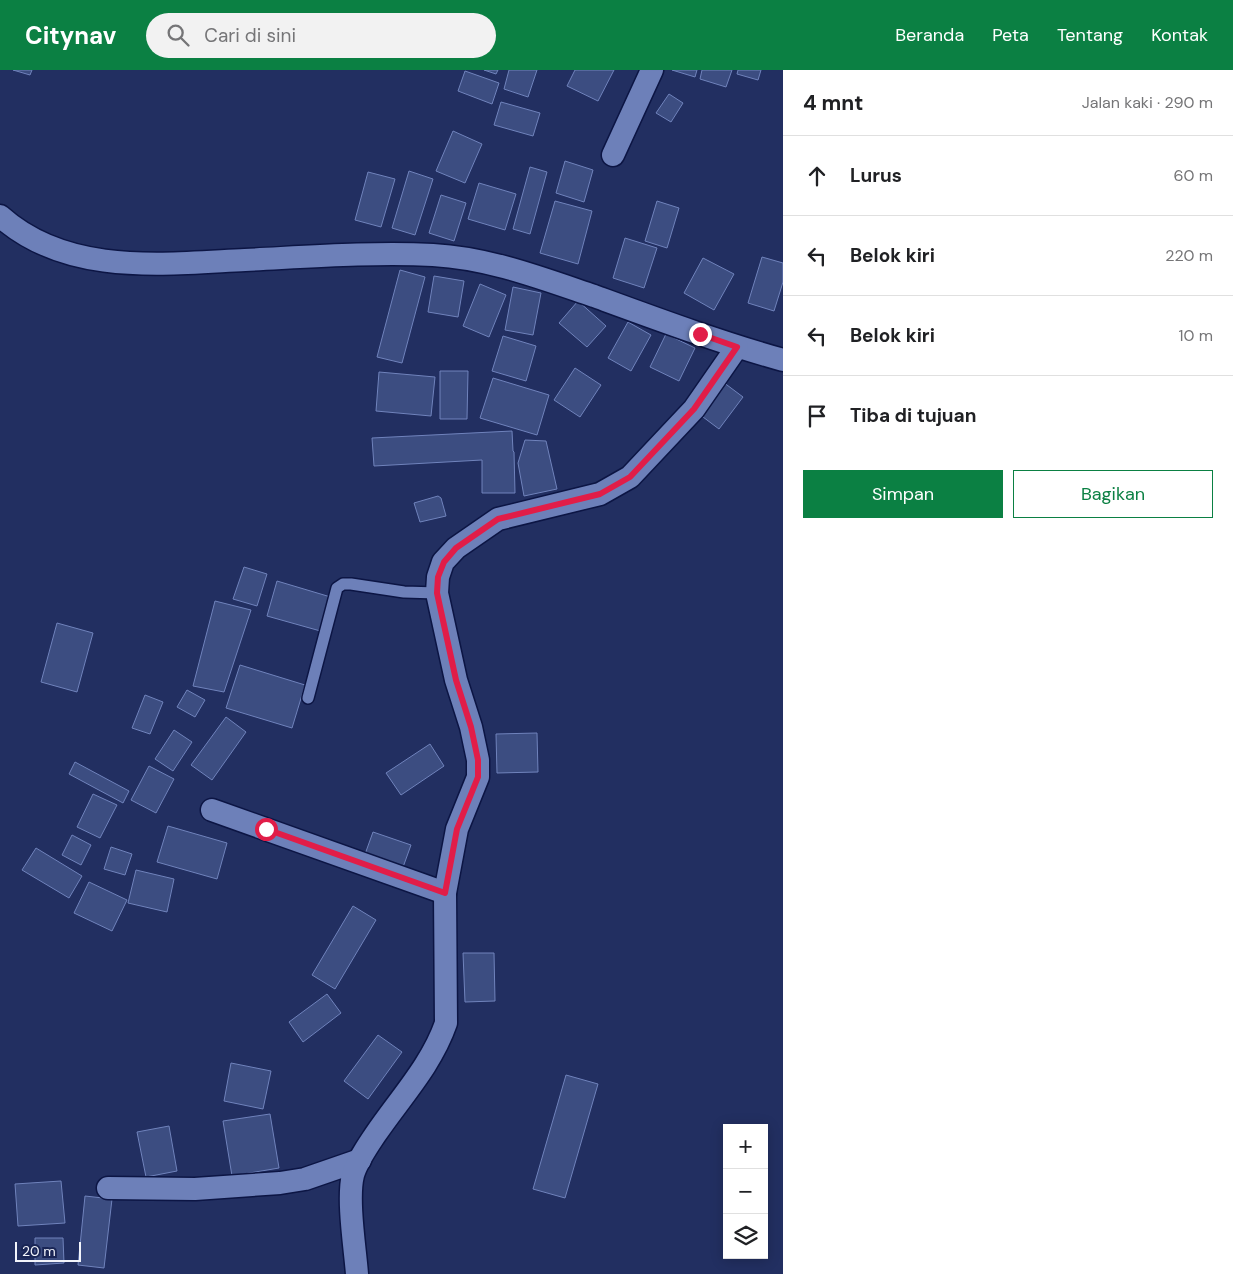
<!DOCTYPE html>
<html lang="id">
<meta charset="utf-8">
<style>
:root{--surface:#fff;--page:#f2f2f2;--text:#202124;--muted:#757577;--line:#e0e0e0;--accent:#0b8043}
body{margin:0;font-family:"DM Sans",sans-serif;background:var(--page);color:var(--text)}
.controls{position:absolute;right:15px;bottom:15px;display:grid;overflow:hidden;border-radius:0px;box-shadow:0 2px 12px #0003}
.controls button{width:45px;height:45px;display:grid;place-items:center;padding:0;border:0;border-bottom:1px solid var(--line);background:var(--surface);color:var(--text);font:25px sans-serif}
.scale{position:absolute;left:15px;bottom:12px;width:66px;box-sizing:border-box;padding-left:5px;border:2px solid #f2f4fb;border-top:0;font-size:14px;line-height:18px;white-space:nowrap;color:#f2f4fb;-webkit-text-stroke:4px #192555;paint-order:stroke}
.stop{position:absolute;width:15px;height:15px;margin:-11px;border:4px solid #e11d48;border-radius:50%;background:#fff}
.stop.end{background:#e11d48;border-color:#fff;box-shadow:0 1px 5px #0008}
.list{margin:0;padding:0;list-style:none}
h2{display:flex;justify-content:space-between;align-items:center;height:65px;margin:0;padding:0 20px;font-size:21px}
h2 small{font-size:16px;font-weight:400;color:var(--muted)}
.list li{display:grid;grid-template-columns:32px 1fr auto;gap:15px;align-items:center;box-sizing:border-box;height:80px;padding:0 20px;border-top:1px solid var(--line)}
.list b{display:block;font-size:19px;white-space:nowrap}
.list em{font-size:16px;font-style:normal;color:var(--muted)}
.actions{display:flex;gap:10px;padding:15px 20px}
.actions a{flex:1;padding:11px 0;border:1px solid var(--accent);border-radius:0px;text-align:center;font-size:18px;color:var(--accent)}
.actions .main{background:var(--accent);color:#fff}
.icon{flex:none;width:28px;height:28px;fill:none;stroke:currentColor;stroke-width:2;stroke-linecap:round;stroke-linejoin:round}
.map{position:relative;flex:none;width:783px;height:1204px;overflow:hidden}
header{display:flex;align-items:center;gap:30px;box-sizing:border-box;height:70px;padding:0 25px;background:var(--accent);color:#fff}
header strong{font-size:24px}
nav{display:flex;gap:28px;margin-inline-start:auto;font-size:18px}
.search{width:350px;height:45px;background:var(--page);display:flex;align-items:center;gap:12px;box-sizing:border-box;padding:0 18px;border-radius:28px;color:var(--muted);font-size:19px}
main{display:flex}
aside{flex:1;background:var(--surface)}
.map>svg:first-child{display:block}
.building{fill:#3c4d81;stroke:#7083bc}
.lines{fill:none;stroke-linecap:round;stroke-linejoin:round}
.lane-casing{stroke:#0c1544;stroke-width:14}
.street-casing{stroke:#0c1544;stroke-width:25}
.lane{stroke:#6d80b9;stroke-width:11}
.street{stroke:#6d80b9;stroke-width:22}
.route{stroke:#e11d48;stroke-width:6}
</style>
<header>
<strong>Citynav</strong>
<div class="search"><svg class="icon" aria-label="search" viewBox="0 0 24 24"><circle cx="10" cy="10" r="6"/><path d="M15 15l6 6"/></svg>Cari di sini</div>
<nav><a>Beranda</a><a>Peta</a><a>Tentang</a><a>Kontak</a></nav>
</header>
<main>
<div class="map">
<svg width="783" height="1204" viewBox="0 0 783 1204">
<rect width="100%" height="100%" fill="#222f61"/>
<g class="building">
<path d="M13 0H32L30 5Z"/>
<path d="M484 0H498L496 4Z"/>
<path d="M509 0H537L528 27 504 19Z"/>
<path d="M575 0H614L598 31 567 16Z"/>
<path d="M672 0H697L695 7Z"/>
<path d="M702 0H732L726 17 700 9Z"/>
<path d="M738 0H761L758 10 737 4Z"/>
<path d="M465 1 499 13 492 34 458 21Z"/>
<path d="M669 24 683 33 671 52 656 43Z"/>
<path d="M501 32 540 43 533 66 494 55Z"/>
<path d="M453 61 482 74 465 113 436 101Z"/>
<path d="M565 91 593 100 584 132 556 123Z"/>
<path d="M530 97 547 102 530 164 513 159Z"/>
<path d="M409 101 433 109 415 165 392 158Z"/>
<path d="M368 102 395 109 381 157 355 150Z"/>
<path d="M479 113 516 124 505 160 468 149Z"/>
<path d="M441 125 466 133 454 171 429 163Z"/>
<path d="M555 131 592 141 578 194 540 183Z"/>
<path d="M657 131 679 138 667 178 645 171Z"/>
<path d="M625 168 657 178 644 218 613 208Z"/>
<path d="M762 187 783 193V212L774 241 748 233Z"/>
<path d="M703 188 734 204 714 240 684 223Z"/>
<path d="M400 200 425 207 402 293 377 287Z"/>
<path d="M434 206 464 211 458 247 428 242Z"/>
<path d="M480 214 506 225 489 267 463 256Z"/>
<path d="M513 217 541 223 533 265 505 260Z"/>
<path d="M578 231 606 256 587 277 559 253Z"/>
<path d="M628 252 651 265 631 301 608 288Z"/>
<path d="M666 264 695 278 679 311 650 297Z"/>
<path d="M503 266 536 276 526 311 492 301Z"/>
<path d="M575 298 601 315 580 347 554 330Z"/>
<path d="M440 301H468L467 349H440Z"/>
<path d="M379 302 435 307 431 346 376 341Z"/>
<path d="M493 308 549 325 537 365 480 348Z"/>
<path d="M723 312 743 327 719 359 699 344Z"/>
<path d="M512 361 513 381 514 382 515 423H482V390L374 396 372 368Z"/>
<path d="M525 370 546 371 557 419 524 426 518 393Z"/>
<path d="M438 426 441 428 446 446 420 452 414 433Z"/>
<path d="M244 497 267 504 257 536 233 529Z"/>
<path d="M277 511 334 528 324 562 267 546Z"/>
<path d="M215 531 251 540 224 622 193 616Z"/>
<path d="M57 553 93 563 77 622 41 612Z"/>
<path d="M240 595 305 615 292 658 226 638Z"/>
<path d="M187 620 205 630 195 647 177 637Z"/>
<path d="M145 625 163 632 150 664 132 658Z"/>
<path d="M226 647 246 662 212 710 191 695Z"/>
<path d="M174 660 192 672 173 701 155 689Z"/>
<path d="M537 663 538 702 497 703 496 664Z"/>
<path d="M430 674 444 696 401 725 386 703Z"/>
<path d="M75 692 129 721 123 733 69 704Z"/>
<path d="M149 696 174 709 156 743 131 730Z"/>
<path d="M93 724 117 735 100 768 77 757Z"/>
<path d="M168 756 227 773 217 809 157 792Z"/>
<path d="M373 762 411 775 402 800 364 787Z"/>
<path d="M72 765 91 775 81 795 62 785Z"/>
<path d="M111 777 132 784 125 805 104 799Z"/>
<path d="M36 778 82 806 69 828 22 800Z"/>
<path d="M136 800 174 809 167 842 128 833Z"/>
<path d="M89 812 127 830 112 861 74 843Z"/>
<path d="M353 836 376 850 335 919 312 905Z"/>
<path d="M463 883H494L495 931 465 932Z"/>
<path d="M327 924 341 943 303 972 289 952Z"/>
<path d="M378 965 402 982 368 1029 344 1011Z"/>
<path d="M231 993 271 1001 263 1039 224 1031Z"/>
<path d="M566 1005 598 1014 565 1128 533 1119Z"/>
<path d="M270 1044 279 1098 232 1106 223 1051Z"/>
<path d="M169 1056 177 1101 146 1107 137 1062Z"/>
<path d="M61 1111 65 1153 18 1156 15 1114Z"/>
<path d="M85 1126 112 1129 104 1198 78 1195Z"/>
<path d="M35 1168H63L64 1193 35 1195Z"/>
</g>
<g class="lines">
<g class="lane-casing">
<path id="lane" d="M308 628 337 518 343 514H351L404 522 437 523"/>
</g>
<g class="street-casing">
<g id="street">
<path d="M613 85 652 0"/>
<path d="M0 146C67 206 162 194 245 190 307 187 371 182 433 185 489 188 541 208 594 226 657 249 719 272 783 290"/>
<path d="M212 740 445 823"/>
<path d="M108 1118 195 1119 280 1113 305 1109 360 1090"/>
<path d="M357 1204C355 1178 347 1129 353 1105 357 1091 367 1077 375 1065 400 1028 431 996 446 953L445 823 457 759 478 707V690L471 657 456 610 437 523 438 507 443 492 456 478 498 449 600 424 630 407 694 339 737 277"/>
</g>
</g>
<use href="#lane" class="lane"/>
<use href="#street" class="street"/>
</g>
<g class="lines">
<path class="route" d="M266 759 445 823 457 759 478 707V690L471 657 456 610 437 523 438 507 444 492 456 478 498 449 600 424 630 407 694 339 737 277 700 264"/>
</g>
</svg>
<div class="controls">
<button>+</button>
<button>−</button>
<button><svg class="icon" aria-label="layers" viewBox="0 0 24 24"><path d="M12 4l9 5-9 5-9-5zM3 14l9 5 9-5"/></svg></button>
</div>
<div class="scale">20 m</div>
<div class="stop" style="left:266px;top:759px"></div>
<div class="stop end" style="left:700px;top:264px"></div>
</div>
<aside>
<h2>4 mnt<small>Jalan kaki · 290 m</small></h2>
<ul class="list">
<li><svg class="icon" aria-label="ahead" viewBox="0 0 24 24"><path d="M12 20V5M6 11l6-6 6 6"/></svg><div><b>Lurus</b></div><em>60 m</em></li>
<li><svg class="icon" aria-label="left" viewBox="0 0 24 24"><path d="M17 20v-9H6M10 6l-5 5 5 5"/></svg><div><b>Belok kiri</b></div><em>220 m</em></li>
<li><svg class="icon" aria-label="left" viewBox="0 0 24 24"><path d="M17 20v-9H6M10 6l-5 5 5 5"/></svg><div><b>Belok kiri</b></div><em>10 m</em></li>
<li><svg class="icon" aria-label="arrive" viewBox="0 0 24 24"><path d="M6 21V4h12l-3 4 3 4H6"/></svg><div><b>Tiba di tujuan</b></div></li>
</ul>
<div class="actions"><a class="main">Simpan</a><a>Bagikan</a></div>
</aside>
</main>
